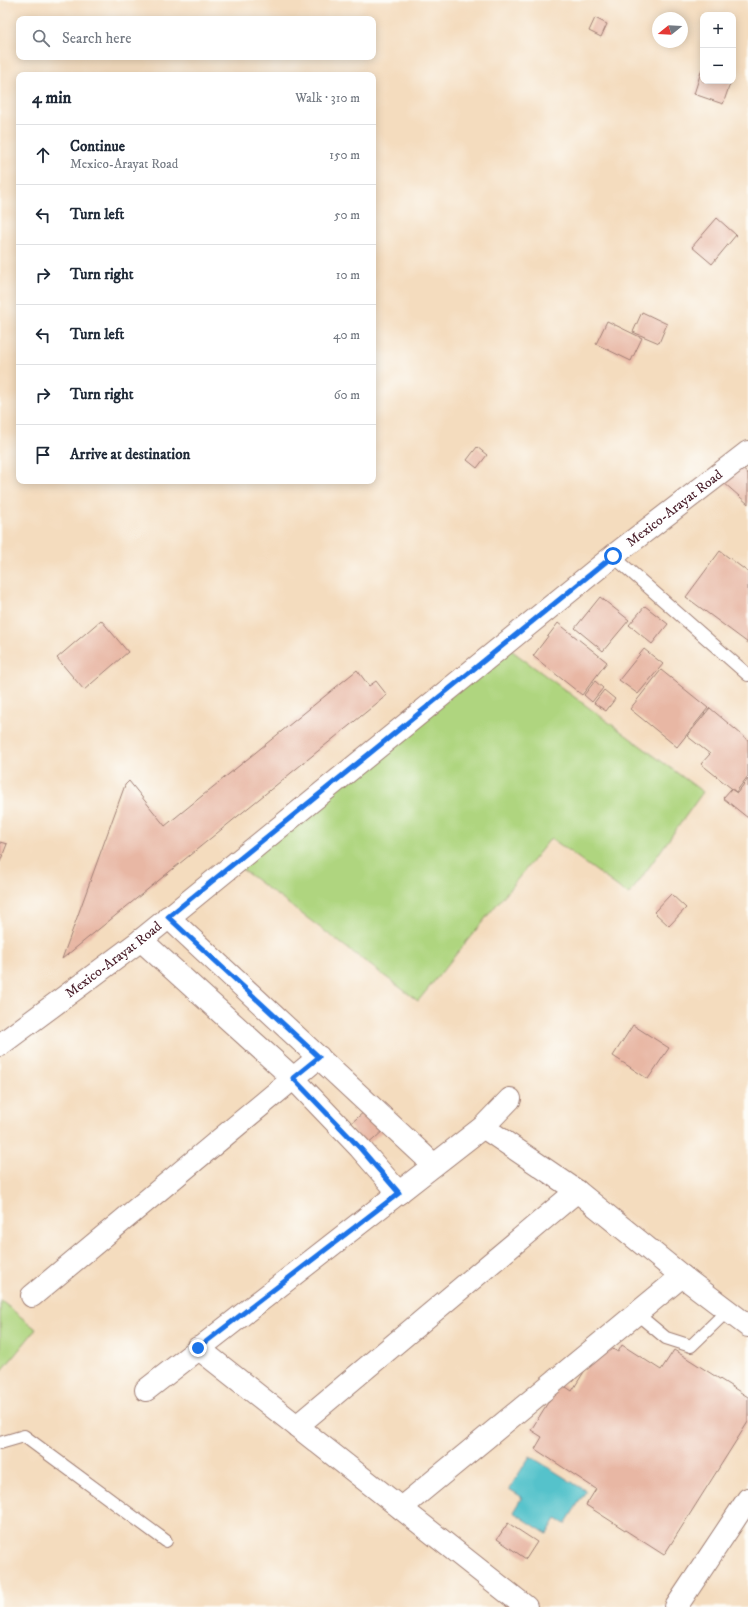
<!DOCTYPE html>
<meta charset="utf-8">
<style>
:root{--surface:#fff;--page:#f2f2f3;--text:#1f2937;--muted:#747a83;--line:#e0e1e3}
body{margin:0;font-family:"IM FELL DW Pica",serif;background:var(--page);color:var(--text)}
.controls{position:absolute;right:12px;top:12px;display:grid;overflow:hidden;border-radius:8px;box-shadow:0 2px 10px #0003}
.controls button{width:36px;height:36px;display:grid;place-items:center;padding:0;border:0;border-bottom:1px solid var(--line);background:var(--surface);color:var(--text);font:20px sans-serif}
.compass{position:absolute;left:652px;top:12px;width:36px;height:36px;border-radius:50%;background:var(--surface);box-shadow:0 2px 10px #0003;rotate:252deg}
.stop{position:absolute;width:12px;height:12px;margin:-9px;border:3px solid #1a73e8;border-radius:50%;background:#fff}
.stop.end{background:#1a73e8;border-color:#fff;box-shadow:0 1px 4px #0008}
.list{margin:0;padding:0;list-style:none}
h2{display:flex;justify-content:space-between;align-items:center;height:52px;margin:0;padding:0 16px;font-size:17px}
h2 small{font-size:13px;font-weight:400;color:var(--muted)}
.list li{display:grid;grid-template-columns:26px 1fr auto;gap:12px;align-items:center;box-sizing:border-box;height:60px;padding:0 16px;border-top:1px solid var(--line)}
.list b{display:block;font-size:15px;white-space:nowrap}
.list p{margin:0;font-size:13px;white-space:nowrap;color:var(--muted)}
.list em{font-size:13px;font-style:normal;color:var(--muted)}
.icon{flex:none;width:22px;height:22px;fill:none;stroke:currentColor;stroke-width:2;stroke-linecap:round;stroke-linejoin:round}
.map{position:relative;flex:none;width:748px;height:1607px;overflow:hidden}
.search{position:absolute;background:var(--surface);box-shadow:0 2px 10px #0003;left:16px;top:16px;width:360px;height:44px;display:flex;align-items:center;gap:10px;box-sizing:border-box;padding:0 14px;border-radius:8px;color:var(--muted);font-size:15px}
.panel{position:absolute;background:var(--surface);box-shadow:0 2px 10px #0003;left:16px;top:72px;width:360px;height:412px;border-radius:8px}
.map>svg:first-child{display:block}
.green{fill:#afd57f;stroke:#7c7a55}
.water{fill:#55c2cb;stroke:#50707b}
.building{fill:#e8b7a4}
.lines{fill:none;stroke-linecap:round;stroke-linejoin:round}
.service-casing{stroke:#9f7e74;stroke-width:14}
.minor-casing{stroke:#9f7e74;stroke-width:24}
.secondary-casing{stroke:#9f7e74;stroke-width:24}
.service{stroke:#fff;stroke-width:12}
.minor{stroke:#fff;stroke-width:22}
.secondary{stroke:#fff;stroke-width:22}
.route{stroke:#1a73e8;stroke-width:5}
.labels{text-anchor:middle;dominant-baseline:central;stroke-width:4;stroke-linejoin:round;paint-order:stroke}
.street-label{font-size:14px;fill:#4a1f2b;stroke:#fdfcf7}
</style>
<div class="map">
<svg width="748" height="1607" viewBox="0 0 748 1607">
<rect width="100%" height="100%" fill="#fdfcf7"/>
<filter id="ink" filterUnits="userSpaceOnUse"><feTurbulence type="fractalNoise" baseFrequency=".025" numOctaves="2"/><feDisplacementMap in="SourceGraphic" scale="8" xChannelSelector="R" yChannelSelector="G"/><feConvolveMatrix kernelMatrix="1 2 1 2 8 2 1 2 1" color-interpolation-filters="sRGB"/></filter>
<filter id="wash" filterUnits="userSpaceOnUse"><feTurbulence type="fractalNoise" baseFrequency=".012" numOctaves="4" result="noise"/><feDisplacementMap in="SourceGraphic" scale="16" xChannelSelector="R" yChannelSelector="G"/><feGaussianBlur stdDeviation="0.9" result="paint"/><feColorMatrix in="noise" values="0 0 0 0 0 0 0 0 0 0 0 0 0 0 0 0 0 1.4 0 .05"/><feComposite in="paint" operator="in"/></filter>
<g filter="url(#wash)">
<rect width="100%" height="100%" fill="#f4dcbe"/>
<g class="green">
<path d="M500 642 703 792 629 895 551 838 418 1001 235 864Z"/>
<path d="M0 1300 36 1329 0 1373Z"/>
</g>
<path class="water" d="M530 1456 586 1491 565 1524 556 1519 547 1534 513 1512 522 1497 509 1489Z"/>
<g id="blocks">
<g class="building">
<path d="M595 18 607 24 601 37 589 31Z"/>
<path d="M702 69 703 70V81H731L723 104 694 94Z"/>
<path d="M717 218 736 235 712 264 692 247Z"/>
<path d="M642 312 667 324 659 343 633 332Z"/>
<path d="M607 321 642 338 631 361 596 344Z"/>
<path d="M477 447 487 455 477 468 467 460Z"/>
<path d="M738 465 748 474V504L723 482Z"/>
<path d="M720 551 748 572V643L686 597Z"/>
<path d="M600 597 629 620 603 651 575 628Z"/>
<path d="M645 606 668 624 652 644 629 625Z"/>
<path d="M101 620 128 652 84 690 57 658Z"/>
<path d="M558 623 607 662 582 695 533 656Z"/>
<path d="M644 649 663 664 638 694 619 680Z"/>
<path d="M357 670 369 686 376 681 387 695 62 959 125 785 129 781 165 826Z"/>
<path d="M661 670 708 708 677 747 630 709Z"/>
<path d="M595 681 603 688 592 702 584 695Z"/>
<path d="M604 690 615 699 606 711 594 703Z"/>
<path d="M710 708 748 740V776L736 792 701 764 710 754 687 736Z"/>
<path d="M748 779V818L723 798 731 789 737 793Z"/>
<path d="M0 842 7 844 0 862Z"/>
<path d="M671 894 686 908 669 926 654 912Z"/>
<path d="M633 1025 669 1048 648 1079 613 1056Z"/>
<path d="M365 1111 383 1131 366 1146 349 1125Z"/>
<path d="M602 1343 618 1352 622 1345 661 1370 674 1350 748 1397V1422L664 1555 586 1505 596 1489 535 1449 542 1437 531 1430 560 1383 572 1391Z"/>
<path d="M508 1523 537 1542 526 1559 497 1539Z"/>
</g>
</g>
</g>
<g filter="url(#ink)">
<use href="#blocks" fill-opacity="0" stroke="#9f7e74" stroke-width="1"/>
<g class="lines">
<g class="service-casing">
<g id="service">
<path d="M613 556 748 675"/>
<path d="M636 1313 666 1338 691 1346 727 1311"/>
<path d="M0 1443 24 1436 166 1541"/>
</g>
</g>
<g class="minor-casing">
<g id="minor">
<path d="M168 917 434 1165"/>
<path d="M141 940 293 1078 360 1148 399 1193"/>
<path d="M483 1127 577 1191 682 1276 748 1326"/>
<path d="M32 1296 319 1057"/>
<path d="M198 1348 526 1607"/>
<path d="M146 1390 483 1127 510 1099"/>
<path d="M297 1426 577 1191"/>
<path d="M401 1508 682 1276"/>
<path d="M676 1607 748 1499"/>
</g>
</g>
<g class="secondary-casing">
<g id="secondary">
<path id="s1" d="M0 1045 141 940 613 556 748 452"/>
</g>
</g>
<use href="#service" class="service"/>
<use href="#minor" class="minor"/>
<use href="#secondary" class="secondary"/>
</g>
</g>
<g class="lines" filter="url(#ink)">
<path class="route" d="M198 1348 399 1193 360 1148 293 1078 319 1057 168 917 613 556"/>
</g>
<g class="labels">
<g class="street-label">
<text stroke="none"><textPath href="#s1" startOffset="862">Mexico-Arayat Road</textPath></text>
<text stroke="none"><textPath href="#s1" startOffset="142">Mexico-Arayat Road</textPath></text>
</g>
</g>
</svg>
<div class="controls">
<button>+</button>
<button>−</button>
</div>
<svg class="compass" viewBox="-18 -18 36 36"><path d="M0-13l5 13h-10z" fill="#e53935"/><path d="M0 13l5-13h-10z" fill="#747a83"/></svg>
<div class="stop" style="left:613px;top:556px"></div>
<div class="stop end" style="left:198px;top:1348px"></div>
<div class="search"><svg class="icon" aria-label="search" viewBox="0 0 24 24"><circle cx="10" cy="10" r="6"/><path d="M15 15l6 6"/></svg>Search here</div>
<section class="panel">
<h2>4 min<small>Walk · 310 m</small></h2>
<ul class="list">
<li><svg class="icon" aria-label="ahead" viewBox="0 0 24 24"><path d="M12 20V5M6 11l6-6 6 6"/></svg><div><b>Continue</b><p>Mexico-Arayat Road</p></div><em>150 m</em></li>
<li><svg class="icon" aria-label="left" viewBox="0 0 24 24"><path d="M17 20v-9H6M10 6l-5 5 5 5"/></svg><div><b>Turn left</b></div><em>50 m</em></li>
<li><svg class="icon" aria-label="right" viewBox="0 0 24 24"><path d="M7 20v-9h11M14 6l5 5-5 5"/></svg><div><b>Turn right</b></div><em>10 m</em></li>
<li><svg class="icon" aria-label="left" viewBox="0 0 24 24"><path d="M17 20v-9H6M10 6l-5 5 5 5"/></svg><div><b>Turn left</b></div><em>40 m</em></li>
<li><svg class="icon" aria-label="right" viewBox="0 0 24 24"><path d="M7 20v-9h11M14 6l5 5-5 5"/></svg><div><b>Turn right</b></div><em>60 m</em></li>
<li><svg class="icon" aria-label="arrive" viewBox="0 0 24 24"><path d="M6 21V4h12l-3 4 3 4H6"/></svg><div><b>Arrive at destination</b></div></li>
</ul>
</section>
</div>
